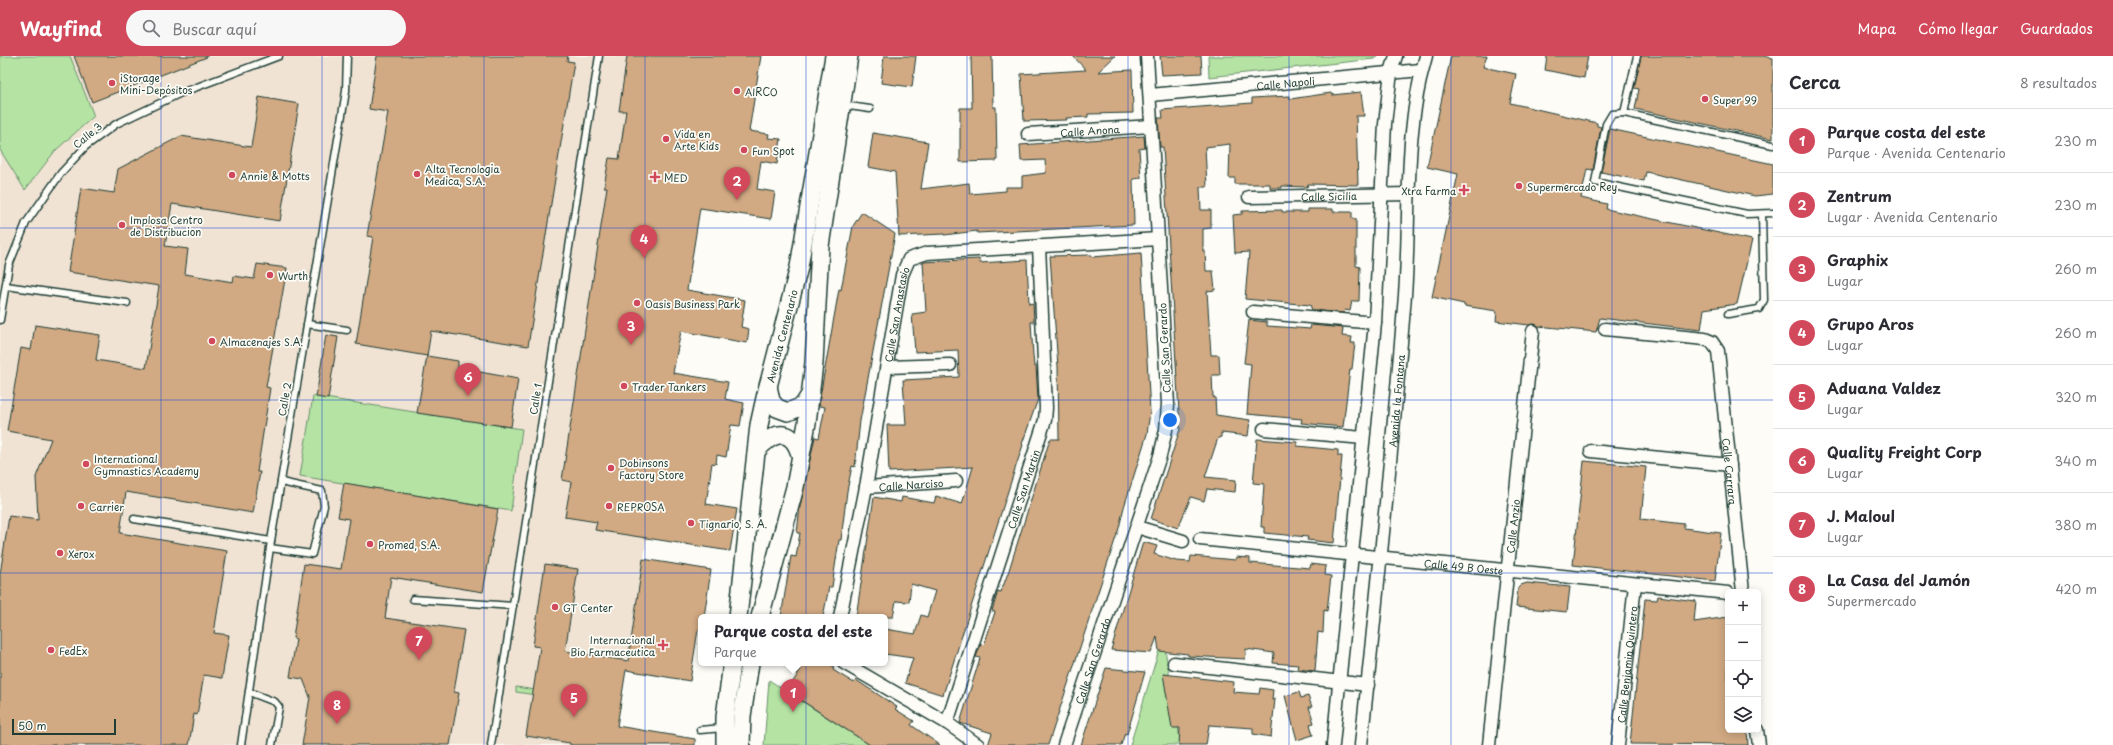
<!DOCTYPE html>
<html lang="es">
<meta charset="utf-8">
<style>
:root{--surface:#fff;--page:#f7f7f7;--text:#2b2b33;--muted:#7c7c81;--line:#e1e1e2;--accent:#d1495b}
body{margin:0;font-family:"Playpen Sans",sans-serif;background:var(--page);color:var(--text)}
.controls{position:absolute;right:12px;bottom:12px;display:grid;overflow:hidden;border-radius:6px;box-shadow:0 2px 10px #0003}
.controls button{width:36px;height:36px;display:grid;place-items:center;padding:0;border:0;border-bottom:1px solid var(--line);background:var(--surface);color:var(--text);font:20px sans-serif}
.scale{position:absolute;left:12px;bottom:10px;width:104px;box-sizing:border-box;padding-left:4px;border:2px solid #1f3d34;border-top:0;font-size:11px;line-height:14px;white-space:nowrap;color:#1f3d34;-webkit-text-stroke:3px #fdfcf7;paint-order:stroke}
.you{position:absolute;left:1170px;top:364px;width:14px;height:14px;margin:-10px;border:3px solid #fff;border-radius:50%;background:#1a73e8;box-shadow:0 0 0 6px #1a73e833}
.badge{display:grid;place-items:center;width:26px;height:26px;border-radius:50%;background:var(--accent);color:#fff;font-size:13px;font-weight:700}
.pin{position:absolute;translate:-50% -33px;filter:drop-shadow(0 1px 2px #0008)}
.pin::after{content:'';position:absolute;top:21px;width:14px;height:12px;background:inherit;clip-path:polygon(0 0,100% 0,50% 100%)}
.popup{position:absolute;left:698px;top:558px;width:190px;height:52px;box-sizing:border-box;display:grid;place-content:center;border-radius:6px;background:var(--surface);filter:drop-shadow(0 1px 3px #0005);font-size:13px;white-space:nowrap;color:var(--muted)}
.popup b{font-size:15px;color:var(--text)}
.popup::after{content:'';position:absolute;left:50%;top:100%;margin-left:-8px;border:8px solid transparent;border-top-color:var(--surface)}
.list{margin:0;padding:0;list-style:none}
h2{display:flex;justify-content:space-between;align-items:center;height:52px;margin:0;padding:0 16px;font-size:17px}
h2 small{font-size:13px;font-weight:400;color:var(--muted)}
.list li{display:grid;grid-template-columns:26px 1fr auto;gap:12px;align-items:center;box-sizing:border-box;height:64px;padding:0 16px;border-top:1px solid var(--line)}
.list b{display:block;font-size:15px;white-space:nowrap}
.list p{margin:0;font-size:13px;white-space:nowrap;color:var(--muted)}
.list em{font-size:13px;font-style:normal;color:var(--muted)}
.icon{flex:none;width:22px;height:22px;fill:none;stroke:currentColor;stroke-width:2;stroke-linecap:round;stroke-linejoin:round}
.map{position:relative;flex:none;width:1773px;height:689px;overflow:hidden}
header{display:flex;align-items:center;gap:24px;box-sizing:border-box;height:56px;padding:0 20px;background:var(--accent);color:#fff}
header strong{font-size:19px}
nav{display:flex;gap:22px;margin-inline-start:auto;font-size:14px}
.search{width:280px;height:36px;background:var(--page);display:flex;align-items:center;gap:10px;box-sizing:border-box;padding:0 14px;border-radius:22px;color:var(--muted);font-size:15px}
main{display:flex}
aside{flex:1;background:var(--surface)}
.map>svg:first-child{display:block}
.built{fill:#f0e3d4}
.green{fill:#b4e3a3;stroke:#6a906c}
.building{fill:#d1a983;stroke:#1f3d34}
.lines{fill:none;stroke-linecap:round;stroke-linejoin:round}
.service-casing{stroke:#1f3d34;stroke-width:9}
.minor-casing{stroke:#1f3d34;stroke-width:15}
.secondary-casing{stroke:#1f3d34;stroke-width:20}
.service{stroke:#fdfcf7;stroke-width:6}
.minor{stroke:#fdfcf7;stroke-width:12}
.secondary{stroke:#fdfcf7;stroke-width:17}
.grid{fill:none;stroke:#1d4ed8;stroke-width:1;stroke-opacity:0.55}
.poi-dot{fill:#d1495b;stroke:#fdfcf7;stroke-width:1.5}
.labels{text-anchor:middle;dominant-baseline:central;stroke-width:3.5;stroke-linejoin:round;paint-order:stroke}
.poi-label{font-size:10px;fill:#1f3d34;stroke:#fdfcf7;text-anchor:start}
.street-label{font-size:10px;fill:#1f3d34;stroke:#fdfcf7}
</style>
<header>
<strong>Wayfind</strong>
<div class="search"><svg class="icon" aria-label="search" viewBox="0 0 24 24"><circle cx="10" cy="10" r="6"/><path d="M15 15l6 6"/></svg>Buscar aquí</div>
<nav><a>Mapa</a><a>Cómo llegar</a><a>Guardados</a></nav>
</header>
<main>
<div class="map">
<svg width="1773" height="689" viewBox="0 0 1773 689">
<rect width="100%" height="100%" fill="#fdfcf7"/>
<filter id="ink" filterUnits="userSpaceOnUse"><feTurbulence type="fractalNoise" baseFrequency=".025" numOctaves="2"/><feDisplacementMap in="SourceGraphic" scale="8" xChannelSelector="R" yChannelSelector="G"/><feConvolveMatrix kernelMatrix="1 2 1 2 8 2 1 2 1" color-interpolation-filters="sRGB"/></filter>
<g filter="url(#ink)">
<path class="built" d="M0 0H724L614 689H0Z"/>
<g class="green">
<path d="M0 0H70L94 60 55 95 25 134 0 94Z"/>
<path d="M1208 0H1378L1374 3 1209 21Z"/>
<path d="M313 340 522 373 511 455 300 420Z"/>
<path d="M1163 581 1181 689H1130Z"/>
<path d="M769 624 870 689H764Z"/>
<path d="M516 631 621 647 620 652 516 636Z"/>
</g>
<g class="building">
<path d="M74 0H207V1L92 46Z"/>
<path d="M377 0H568L567 5 574 6 528 290 431 275 427 300 356 288 373 181 367 180 388 56 369 53Z"/>
<path d="M627 0H761L749 75 769 78 768 82 781 83 777 108 761 105 757 133 775 136 771 163 700 152 687 234 745 244 741 271 749 273 747 287 681 275 673 317 728 326 725 343 744 347 740 370 731 369 726 401 717 399 716 408 712 407 706 448 737 453 730 495 595 474 597 466 565 461 571 426 562 424 607 131H604L609 102 619 103 626 55H619Z"/>
<path d="M884 0H916L912 31 881 27Z"/>
<path d="M971 0H992L993 51H996L997 105 960 106V52H972Z"/>
<path d="M1073 0H1115L1098 16 1132 14 1133 57 1088 58V61L1066 62 1067 64 1024 65 1021 18 1086 14Z"/>
<path d="M1160 0H1201L1202 17 1162 19Z"/>
<path d="M1451 0H1487L1483 11 1516 18 1510 47 1597 67V70L1601 71 1593 114 1587 113 1581 142 1607 148 1606 153 1752 184 1737 248 1704 253 1701 274 1600 262 1596 276 1538 270 1533 268 1529 269 1496 265 1497 255 1464 250V248L1432 241 1458 118 1427 111Z"/>
<path d="M1547 0H1588L1584 22 1545 14Z"/>
<path d="M1641 0H1763L1773 2V83L1635 53 1639 33 1634 32Z"/>
<path d="M1361 36 1364 60H1356L1358 129 1308 128 1307 131 1282 130V132H1270V128H1235V122H1229L1230 88 1205 91 1207 131H1200L1201 154H1211V172L1203 173V195H1205L1206 215H1213L1215 234 1207 235 1211 299H1219L1220 319H1212L1213 341H1215L1216 359 1250 364 1248 380 1221 377V381L1218 382 1205 421 1236 424 1235 436 1207 433 1204 445 1191 441 1178 472 1151 463 1180 373 1163 91H1160L1158 62H1163L1162 54 1252 47V42L1290 40V43L1331 37 1332 39Z"/>
<path d="M259 41 299 48 280 165 172 148 165 190 188 193 185 218 233 226 234 220 254 223 257 208 287 212 266 331 270 332 257 416H260L253 457 126 436 120 477 227 495 214 577 229 579 222 622 204 619 197 659 194 658 189 689H0V518L9 460 38 464 36 421 51 383 7 375 21 292 31 294 35 269 100 279 96 304 146 312 159 230 68 216 81 132 114 137 118 113 181 80 251 91Z"/>
<path d="M1610 73 1773 108V138L1755 140 1646 116 1644 125 1601 116Z"/>
<path d="M873 77 928 86 921 133 969 127 970 138 1006 135V131H1022V120L1046 117 1045 104 1021 105 1020 89 1144 80 1145 92 1139 93 1141 122 1133 123 1134 169 977 177V175L944 179V178L899 180 895 116 868 111Z"/>
<path d="M1308 153H1333V156H1352V163H1356V210L1360 211 1359 245H1352L1350 255 1345 254 1344 257 1312 254 1310 249 1245 243 1249 196 1235 197 1233 159 1242 158V155L1282 154V156H1308Z"/>
<path d="M862 156 895 178 860 365 855 411 852 410 847 435 841 484H839L832 531H829L823 561H781L791 500 796 501 800 477H797L800 450 815 381 819 382 825 351 819 350 820 341 839 233 841 234 853 170Z"/>
<path d="M1141 197 1150 356 1147 378 1124 451 1119 472 1048 689H988L992 677 960 667 980 602 976 601 981 588 984 589 995 556 992 555 998 535 1001 536 1009 514 1050 383H1059L1058 311 1050 200 1092 199V201Z"/>
<path d="M979 203 980 207 1027 204 1029 248 1033 247 1034 266H1031L1033 299 1034 310H1036L1038 343 1022 388 1023 389 1016 410 943 639 905 627 913 602 885 598V573L915 578 921 559 927 561 935 535 911 528 909 546 896 545 893 561H856L874 441 901 446 902 441 934 447 936 440 962 448 973 411 889 416 887 369H906L903 324 959 321 958 294 915 296 912 258 926 256 923 206Z"/>
<path d="M1249 264 1267 266V270L1297 272 1310 273 1311 269 1343 272 1342 280 1352 281 1351 287H1355L1352 313H1350L1343 371 1301 367 1302 363 1247 358 1251 308 1244 307Z"/>
<path d="M326 279 338 281 328 343 316 341Z"/>
<path d="M427 300 458 305V312L518 323 511 371 417 357Z"/>
<path d="M1257 383 1297 386V390L1338 394V400H1342L1334 487 1307 484 1308 481 1264 477V471H1261L1264 428 1253 427Z"/>
<path d="M1584 405 1646 411 1641 463 1684 468V472L1721 477 1715 525 1573 509Z"/>
<path d="M344 427 498 453 483 536 391 521 385 562 464 574 454 636 459 637 450 689H302L310 641 303 623 290 621 296 583 293 582 304 508 341 513 349 463 338 461Z"/>
<path d="M1143 486 1157 490 1154 498 1176 505 1190 506 1191 500 1236 504V501L1250 502V507L1310 512 1311 508 1326 510 1325 519 1331 520 1327 555 1324 554 1323 577 1318 576 1315 615 1297 613 1298 609 1273 607 1274 597 1246 593 1245 603 1188 600V598L1159 595 1157 581 1151 597 1111 594Z"/>
<path d="M643 503 711 514 704 561H701V574H698L690 625 626 614 617 670 695 683V689H570V687L526 680 540 591 533 590 545 508 578 513 565 595 628 605Z"/>
<path d="M1527 527 1570 531 1567 556 1516 551 1518 532 1521 529Z"/>
<path d="M1658 540 1696 545 1694 566 1728 561V674H1747L1748 689 1630 688 1645 543 1657 544Z"/>
<path d="M805 607H828L834 611 833 614 854 627 856 624 897 651 895 653 914 665 911 669 940 689H870L787 635Z"/>
<path d="M1106 612 1145 616 1127 678 1125 677 1121 689H1081Z"/>
<path d="M1163 618 1234 626 1233 636 1259 638 1260 632 1273 634 1272 644 1275 643 1271 681 1253 678V672L1209 669 1206 689H1179L1180 672H1172Z"/>
<path d="M1299 636 1301 642 1308 640 1312 651H1309L1314 667 1310 668 1313 679 1297 684 1285 640Z"/>
</g>
<g class="lines">
<g class="service-casing">
<g id="service">
<path d="M1637 0 1624 57 1773 89"/>
<path d="M842 49 870 53"/>
<path d="M1624 57 1612 58 1606 68 1595 126 1747 158 1773 157"/>
<path d="M6 230 127 247"/>
<path d="M1728 258 1759 253 1764 244 1762 159"/>
<path d="M0 264 9 209 26 167 61 117 86 90 116 68 181 37 279 0"/>
<path d="M307 268 347 274"/>
<path d="M134 463 271 485"/>
<path d="M270 492 312 498 324 450 322 435 281 426"/>
<path d="M413 543 513 550"/>
<path d="M249 636 275 646 279 651 272 689"/>
<path d="M700 674 723 672"/>
<path d="M241 689 271 485 346 35 347 0"/>
<path d="M491 689 599 0"/>
</g>
</g>
<g class="minor-casing">
<g id="minor">
<path id="s1" d="M1150 39 1421 14"/>
<path id="s2" d="M1028 78 1151 70"/>
<path id="s3" d="M1249 141 1409 138"/>
<path d="M1253 256 1375 267"/>
<path id="s4" d="M1605 273 1705 283 1712 286 1718 295 1743 536"/>
<path d="M887 311 950 309"/>
<path d="M1264 373 1363 382"/>
<path d="M1591 395 1730 409"/>
<path id="s5" d="M866 431 956 425"/>
<path d="M1137 471 1183 485"/>
<path id="s6" d="M1200 483 1728 537"/>
<path id="s7" d="M840 561 866 431 902 219 909 203 927 197 1158 183"/>
<path d="M844 607 947 667 978 689"/>
<path d="M1174 607 1368 629"/>
<path id="s8" d="M947 667 1045 364 1046 352 1039 190"/>
<path d="M1757 674 1759 689"/>
<path id="s9" d="M1064 689 1160 400 1166 374 1168 348 1147 0"/>
<path d="M1333 689 1375 267 1385 68 1391 16 1396 0"/>
<path id="s10" d="M1361 689C1377 539 1393 389 1405 239 1411 160 1403 77 1426 0"/>
<path id="s11" d="M1489 689 1533 275"/>
<path id="s12" d="M1618 689 1635 528"/>
</g>
</g>
<g class="secondary-casing">
<g id="secondary">
<path d="M768 330 771 345 777 352 788 356 803 350 811 337"/>
<path d="M757 394C773 376 791 370 800 398"/>
<path id="s13" d="M738 561 759 369 765 342 799 211 834 0"/>
<path d="M760 561 795 431 807 367 814 307 820 190 849 0"/>
<path d="M725 689V661L732 607"/>
<path d="M741 689 742 660 750 607"/>
</g>
</g>
<use href="#service" class="service"/>
<use href="#minor" class="minor"/>
<use href="#secondary" class="secondary"/>
</g>
</g>
<path class="grid" d="M161 0V689M322 0V689M484 0V689M645 0V689M806 0V689M967 0V689M1128 0V689M1289 0V689M1451 0V689M1612 0V689M0 172H1773M0 344H1773M0 517H1773"/>
<g class="poi-dot">
<circle cx="112" cy="27" r="4"/>
<circle cx="737" cy="35" r="4"/>
<circle cx="1705" cy="43" r="4"/>
<circle cx="666" cy="83" r="4"/>
<circle cx="744" cy="94" r="4"/>
<circle cx="417" cy="118" r="4"/>
<circle cx="232" cy="119" r="4"/>
<path d="M653 115h4v4h4v4h-4v4h-4v-4h-4v-4h4z"/>
<circle cx="1519" cy="130" r="4"/>
<path d="M1462 128h4v4h4v4h-4v4h-4v-4h-4v-4h4z"/>
<circle cx="122" cy="169" r="4"/>
<circle cx="270" cy="219" r="4"/>
<circle cx="637" cy="247" r="4"/>
<circle cx="212" cy="285" r="4"/>
<circle cx="624" cy="330" r="4"/>
<circle cx="86" cy="408" r="4"/>
<circle cx="611" cy="412" r="4"/>
<circle cx="81" cy="450" r="4"/>
<circle cx="609" cy="450" r="4"/>
<circle cx="691" cy="467" r="4"/>
<circle cx="370" cy="488" r="4"/>
<circle cx="60" cy="497" r="4"/>
<circle cx="555" cy="551" r="4"/>
<path d="M661 583h4v4h4v4h-4v4h-4v-4h-4v-4h4z"/>
<circle cx="51" cy="594" r="4"/>
</g>
<g class="labels">
<g class="poi-label">
<text x="120" y="21">iStorage<tspan x="120" dy="12">Mini-Depósitos</tspan></text>
<text x="745" y="35">AIRCO</text>
<text x="1713" y="43">Super 99</text>
<text x="674" y="77">Vida en<tspan x="674" dy="12">Arte Kids</tspan></text>
<text x="752" y="94">Fun Spot</text>
<text x="425" y="112">Alta Tecnologia<tspan x="425" dy="12">Medica, S.A.</tspan></text>
<text x="240" y="119">Annie &amp; Motts</text>
<text x="664" y="121">MED</text>
<text x="1527" y="130">Supermercado Rey</text>
<text x="1456" y="134" text-anchor="end">Xtra Farma</text>
<text x="130" y="163">Implosa Centro<tspan x="130" dy="12">de Distribucion</tspan></text>
<text x="278" y="219">Wurth</text>
<text x="645" y="247">Oasis Business Park</text>
<text x="220" y="285">Almacenajes S.A.</text>
<text x="632" y="330">Trader Tankers</text>
<text x="94" y="402">International<tspan x="94" dy="12">Gymnastics Academy</tspan></text>
<text x="619" y="406">Dobinsons<tspan x="619" dy="12">Factory Store</tspan></text>
<text x="89" y="450">Carrier</text>
<text x="617" y="450">REPROSA</text>
<text x="699" y="467">Tignario, S. A.</text>
<text x="378" y="488">Promed, S.A.</text>
<text x="68" y="497">Xerox</text>
<text x="563" y="551">GT Center</text>
<text x="655" y="583" text-anchor="end">Internacional<tspan x="655" dy="12">Bio Farmaceutica</tspan></text>
<text x="59" y="594">FedEx</text>
</g>
<g class="street-label">
<text stroke="none"><textPath href="#s1" startOffset="136">Calle Napoli</textPath></text>
<text stroke="none"><textPath href="#s2" startOffset="62">Calle Anona</textPath></text>
<text transform="translate(87 79) rotate(-40)">Calle 3</text>
<text stroke="none"><textPath href="#s3" startOffset="80">Calle Sicilia</textPath></text>
<text stroke="none"><textPath href="#s7" startOffset="308">Calle San Anastasio</textPath></text>
<text stroke="none"><textPath href="#s13" startOffset="285">Avenida Centenario</textPath></text>
<text transform="translate(1164 292) rotate(-93)">Calle San Gerardo</text>
<text transform="translate(284 343) rotate(-80)">Calle 2</text>
<text transform="translate(535 343) rotate(-81)">Calle 1</text>
<text stroke="none"><textPath href="#s10" startOffset="346">Avenida la Fontana</textPath></text>
<text stroke="none"><textPath href="#s4" startOffset="240">Calle Carrara</textPath></text>
<text stroke="none"><textPath href="#s5" startOffset="45">Calle Narciso</textPath></text>
<text stroke="none"><textPath href="#s8" startOffset="246">Calle San Martin</textPath></text>
<text stroke="none"><textPath href="#s11" startOffset="220">Calle Anzio</textPath></text>
<text stroke="none"><textPath href="#s6" startOffset="265">Calle 49 B Oeste</textPath></text>
<text stroke="none"><textPath href="#s9" startOffset="89">Calle San Gerardo</textPath></text>
<text stroke="none"><textPath href="#s12" startOffset="81">Calle Benjamin Quintero</textPath></text>
</g>
</g>
</svg>
<div class="controls">
<button>+</button>
<button>−</button>
<button><svg class="icon" aria-label="locate" viewBox="0 0 24 24"><circle cx="12" cy="12" r="6"/><path d="M12 2v4M12 18v4M2 12h4M18 12h4"/></svg></button>
<button><svg class="icon" aria-label="layers" viewBox="0 0 24 24"><path d="M12 4l9 5-9 5-9-5zM3 14l9 5 9-5"/></svg></button>
</div>
<div class="scale">50 m</div>
<div class="you"></div>
<div class="pin badge" style="left:793px;top:656px">1</div>
<div class="popup"><b>Parque costa del este</b>Parque</div>
<div class="pin badge" style="left:737px;top:144px">2</div>
<div class="pin badge" style="left:631px;top:289px">3</div>
<div class="pin badge" style="left:644px;top:202px">4</div>
<div class="pin badge" style="left:574px;top:661px">5</div>
<div class="pin badge" style="left:468px;top:340px">6</div>
<div class="pin badge" style="left:419px;top:604px">7</div>
<div class="pin badge" style="left:337px;top:668px">8</div>
</div>
<aside>
<h2>Cerca<small>8 resultados</small></h2>
<ul class="list">
<li><span class="badge">1</span><div><b>Parque costa del este</b><p>Parque · Avenida Centenario</p></div><em>230 m</em></li>
<li><span class="badge">2</span><div><b>Zentrum</b><p>Lugar · Avenida Centenario</p></div><em>230 m</em></li>
<li><span class="badge">3</span><div><b>Graphix</b><p>Lugar</p></div><em>260 m</em></li>
<li><span class="badge">4</span><div><b>Grupo Aros</b><p>Lugar</p></div><em>260 m</em></li>
<li><span class="badge">5</span><div><b>Aduana Valdez</b><p>Lugar</p></div><em>320 m</em></li>
<li><span class="badge">6</span><div><b>Quality Freight Corp</b><p>Lugar</p></div><em>340 m</em></li>
<li><span class="badge">7</span><div><b>J. Maloul</b><p>Lugar</p></div><em>380 m</em></li>
<li><span class="badge">8</span><div><b>La Casa del Jamón</b><p>Supermercado</p></div><em>420 m</em></li>
</ul>
</aside>
</main>
